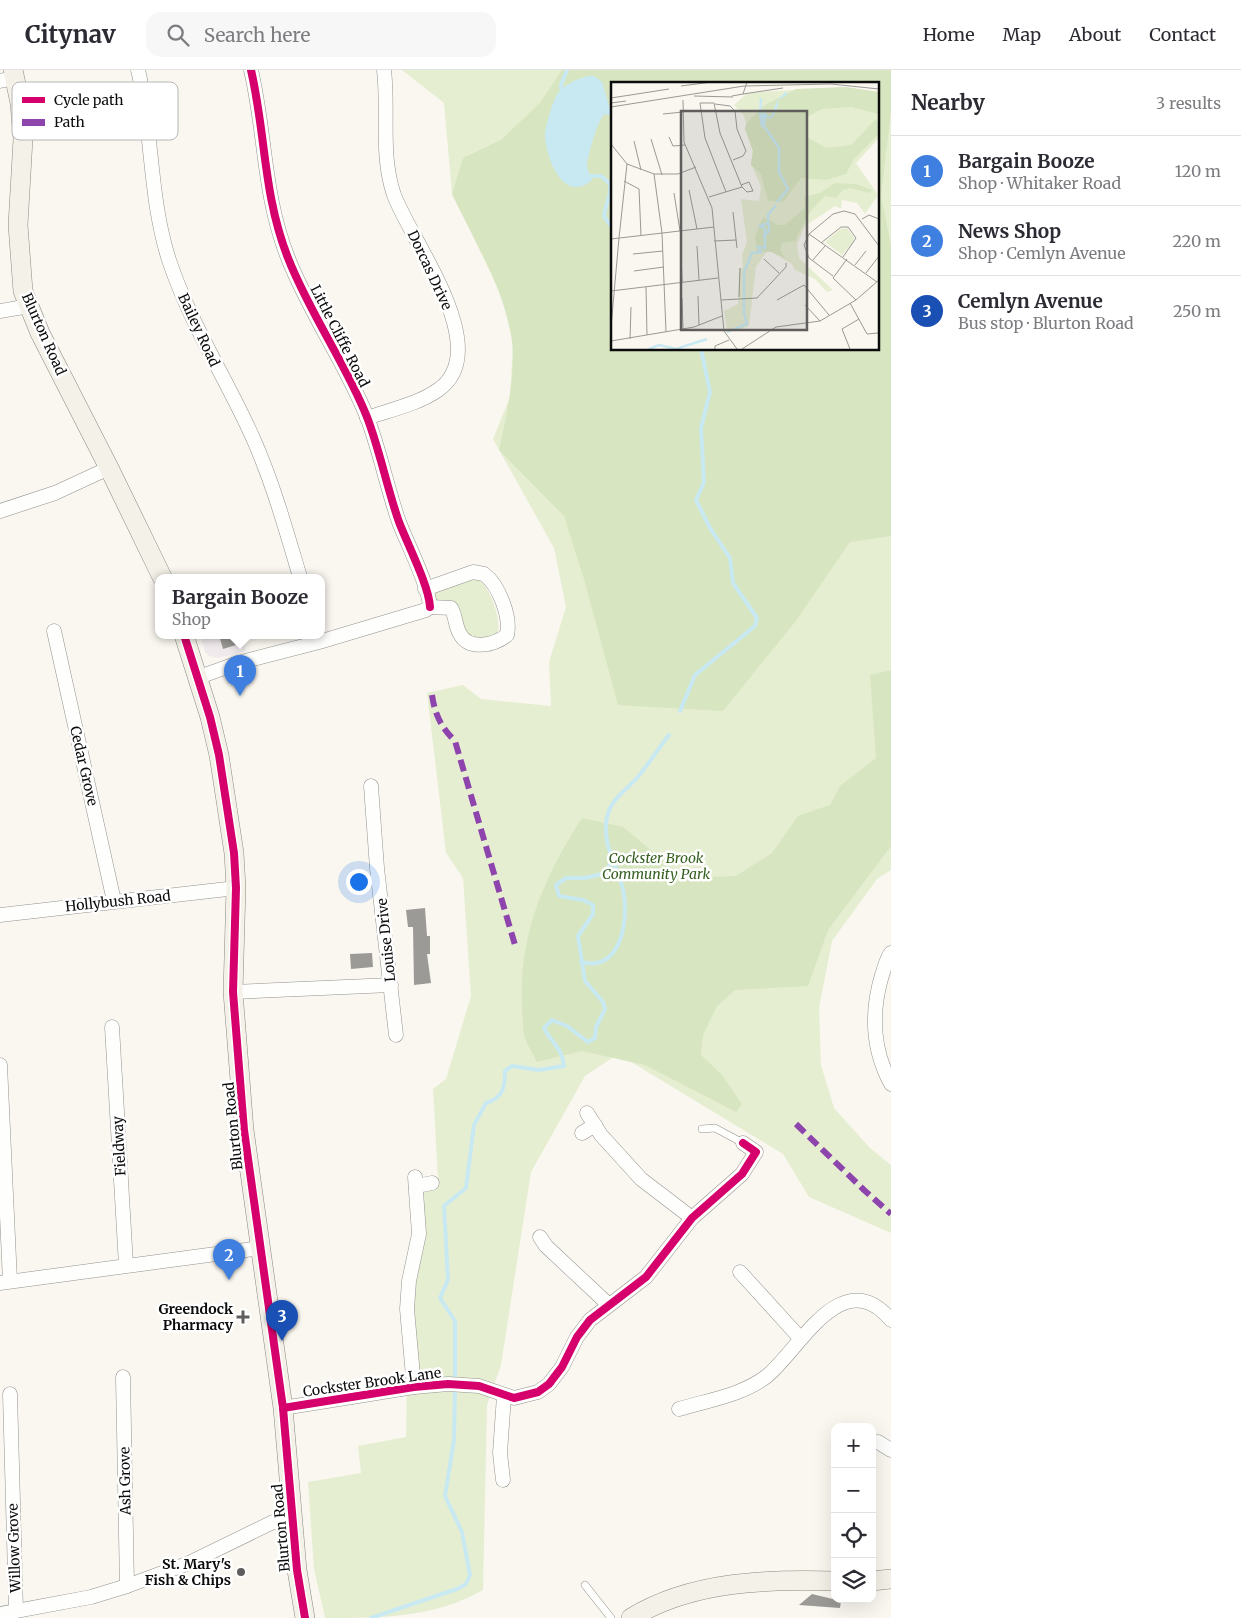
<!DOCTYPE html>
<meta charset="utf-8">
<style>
:root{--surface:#fff;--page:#f7f7f7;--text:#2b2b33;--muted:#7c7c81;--line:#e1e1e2;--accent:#b45309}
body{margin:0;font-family:Merriweather,serif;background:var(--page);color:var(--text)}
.controls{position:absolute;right:15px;bottom:15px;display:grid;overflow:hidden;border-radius:10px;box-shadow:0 5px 20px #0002}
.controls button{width:45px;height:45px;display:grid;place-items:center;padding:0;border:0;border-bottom:1px solid var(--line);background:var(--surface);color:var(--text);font:25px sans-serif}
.you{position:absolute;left:358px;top:811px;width:18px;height:18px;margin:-12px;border:4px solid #fff;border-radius:50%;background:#1a73e8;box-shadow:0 0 0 8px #1a73e833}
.badge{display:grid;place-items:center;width:32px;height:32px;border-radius:50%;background:var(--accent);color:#fff;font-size:16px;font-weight:700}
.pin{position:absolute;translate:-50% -41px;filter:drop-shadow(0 1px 2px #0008)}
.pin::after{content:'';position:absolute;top:26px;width:18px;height:15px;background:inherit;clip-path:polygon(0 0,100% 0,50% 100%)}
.popup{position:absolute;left:155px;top:504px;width:170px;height:65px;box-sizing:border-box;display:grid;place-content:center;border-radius:10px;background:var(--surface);filter:drop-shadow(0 1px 4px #0005);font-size:16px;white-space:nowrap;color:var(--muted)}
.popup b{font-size:19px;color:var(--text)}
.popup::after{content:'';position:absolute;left:50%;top:100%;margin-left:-10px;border:10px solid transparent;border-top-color:var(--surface)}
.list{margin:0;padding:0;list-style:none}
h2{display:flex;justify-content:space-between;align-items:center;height:65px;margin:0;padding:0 20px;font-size:21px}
h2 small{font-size:16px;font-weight:400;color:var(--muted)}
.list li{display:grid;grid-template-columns:32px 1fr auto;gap:15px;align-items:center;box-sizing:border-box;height:70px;padding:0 20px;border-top:1px solid var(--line)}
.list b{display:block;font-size:19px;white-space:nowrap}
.list p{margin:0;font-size:16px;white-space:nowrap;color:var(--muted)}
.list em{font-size:16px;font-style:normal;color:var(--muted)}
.icon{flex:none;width:28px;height:28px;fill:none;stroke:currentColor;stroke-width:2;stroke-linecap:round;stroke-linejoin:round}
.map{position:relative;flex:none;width:891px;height:1548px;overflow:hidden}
header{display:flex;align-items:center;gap:30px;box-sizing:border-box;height:70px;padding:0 25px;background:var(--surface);border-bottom:1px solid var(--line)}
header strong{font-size:24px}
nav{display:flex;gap:28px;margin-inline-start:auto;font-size:18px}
.search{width:350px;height:45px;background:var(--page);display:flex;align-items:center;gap:12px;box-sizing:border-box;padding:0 18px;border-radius:15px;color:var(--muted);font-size:19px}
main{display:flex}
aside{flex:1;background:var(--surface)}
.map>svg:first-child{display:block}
.industrial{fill:#f0eaed}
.green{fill:#e6eed1;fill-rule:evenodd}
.forest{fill:#d7e5c0;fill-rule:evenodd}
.water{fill:#c8e9f2}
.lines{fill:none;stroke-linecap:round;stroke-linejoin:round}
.stream{stroke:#c8e9f2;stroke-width:4}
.building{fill:#9c9a96}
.lane-casing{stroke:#93928f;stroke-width:8}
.street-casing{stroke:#93928f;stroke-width:15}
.secondary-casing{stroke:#8a8885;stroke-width:20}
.lane{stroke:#fefefd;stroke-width:7}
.street{stroke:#fefefd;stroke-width:14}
.secondary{stroke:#f4f1e8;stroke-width:19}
.quiet{stroke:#8e44ad;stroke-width:6;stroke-dasharray:12 6;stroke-linecap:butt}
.cycleway-casing{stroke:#fff;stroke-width:11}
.cycleway{stroke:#d6006c;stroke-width:8}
.poi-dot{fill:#5f5e5c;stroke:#fff;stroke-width:2}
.labels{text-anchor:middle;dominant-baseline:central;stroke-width:5;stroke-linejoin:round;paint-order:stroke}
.street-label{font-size:14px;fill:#0c0c0c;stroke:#fff}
.park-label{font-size:14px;font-style:italic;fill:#356020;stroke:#fff}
.poi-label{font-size:14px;font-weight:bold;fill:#0c0c0c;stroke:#fff;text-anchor:end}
.inset-river{fill:none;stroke:#c8e9f2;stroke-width:2.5}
.inset-road{fill:none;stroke:#9b9995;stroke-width:1}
.view{fill:#5f5e5c;fill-opacity:0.15;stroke:#5f5e5c;stroke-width:2.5}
.inset-edge{fill:none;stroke:#0c0c0c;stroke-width:2.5}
.key{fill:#fff;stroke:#b6b6b6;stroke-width:1}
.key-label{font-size:14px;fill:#0c0c0c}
</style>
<header>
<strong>Citynav</strong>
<div class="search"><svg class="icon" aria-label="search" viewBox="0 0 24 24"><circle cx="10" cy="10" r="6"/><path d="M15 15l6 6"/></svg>Search here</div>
<nav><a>Home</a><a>Map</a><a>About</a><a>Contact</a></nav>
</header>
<main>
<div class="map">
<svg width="891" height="1548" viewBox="0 0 891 1548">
<rect width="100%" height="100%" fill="#faf7f0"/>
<path class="industrial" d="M209 565H242L246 581 218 588 209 586 205 582 201 567Z"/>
<g class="green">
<path d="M402 0H891V800L877 809 832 871 819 938 821 995 834 1038 870 1078 891 1095V1163L809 1127 783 1084 618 984 585 1006 531 1102 501 1295 487 1335 483 1520C434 1548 381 1548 325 1548L314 1499 308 1412 361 1403 358 1376 406 1367 407 1311 401 1225 411 1173 414 1140 411 1113 438 1109 433 1019 446 1009 471 926 463 808 446 783 427 623 463 615 481 629 551 636 549 592 566 537 554 478 493 369 510 327 513 273 501 224 452 124 444 33ZM612 14H877V279H612Z"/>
<path d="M471 509 479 510C491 519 501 549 498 564L494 567 469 569 456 542 433 533 429 524Z"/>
</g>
<g class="forest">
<path d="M562 0H891V41L881 126 891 175V466L850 472 795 552 723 641 618 635 584 509 564 446 499 380C506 348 513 317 513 285 512 231 475 172 452 124L463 88 501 70 540 33ZM612 14H877V279H612Z"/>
<path d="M891 600V776L828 860 808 916 735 920 717 936 703 965 701 985 722 1005 742 1034 736 1042 645 995 582 981 537 992C533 984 528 976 525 968 522 959 523 947 522 938 518 866 544 807 582 748L623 757 684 808 736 806 772 783 798 746 830 735 840 716 876 688 870 605Z"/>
</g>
<path class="water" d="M588 6H594L602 12 612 46 605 44C598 48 588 85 587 95 587 100 591 105 592 110 564 134 547 91 545 67 544 60 553 29 558 23 565 14 577 9 588 6Z"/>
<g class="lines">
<g class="stream">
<path d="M562 24 561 15 567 0"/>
<path d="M586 106H601L610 114C612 126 605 134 604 146L612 158"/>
<path d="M680 641 695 605 755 556 757 548 733 513 730 488 710 458 696 430 704 412 701 358 710 322 701 279"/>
<path d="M581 892C620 902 628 854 624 825 620 797 601 778 607 747 611 729 625 721 637 708 648 695 658 679 669 665"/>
<path d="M455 1311V1251L440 1228 448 1210 444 1136 466 1118 474 1055 486 1033C503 1028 505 1017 505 1001L512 996 539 1000 564 996C562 977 552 974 544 958L552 950 567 956 588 972 595 968 596 957 605 939 603 932 585 911 578 866 593 844V835L583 830 559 826 556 815 566 808H585L602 804 613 792"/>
<path d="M371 1548 457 1519 466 1514 470 1505 462 1462 445 1426 454 1370 455 1318"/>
</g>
</g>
<g class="building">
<path d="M219 565H233L236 575 223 579Z"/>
<path d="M425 838 427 866H430V884H427L431 913 414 915 413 857H408L406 840Z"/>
<path d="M372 883 373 897 351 899 350 884Z"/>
<path d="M812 1524 841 1531 840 1538 799 1535Z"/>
</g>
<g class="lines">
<g class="lane-casing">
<g id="lane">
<path d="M702 1059 715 1058 743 1073"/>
<path d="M585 1515 611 1548"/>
</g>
</g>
<g class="street-casing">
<g id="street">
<path d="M138 0C153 63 149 128 169 190 190 253 226 308 253 368 273 413 286 460 300 507"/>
<path d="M251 0C266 65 263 125 288 188 310 244 345 292 367 347 380 381 387 418 399 452 407 473 429 516 430 537"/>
<path d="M0 11 15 8"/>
<path d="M0 241 29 236"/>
<path d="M367 348C390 340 418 334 438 320 496 280 411 171 394 125 380 84 389 41 384 0"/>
<path d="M0 441 55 423 109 398"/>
<path d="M425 519 473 502 484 504C499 515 511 547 507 565 495 575 469 581 460 564 455 556 456 546 451 538L430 537"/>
<path d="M54 561 114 831"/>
<path d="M199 607 238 593 319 572 426 540 430 537"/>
<path d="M371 716 377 798 396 965"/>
<path d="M0 845 236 818"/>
<path d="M891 883C886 889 885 897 882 905 871 942 872 979 891 1014"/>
<path d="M233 922 391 915"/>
<path d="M112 957 126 1195"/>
<path d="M0 995 10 1211"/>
<path d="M587 1043 601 1065 641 1109 692 1148"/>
<path d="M582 1063 595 1055"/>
<path d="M416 1116 432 1113"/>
<path d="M540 1167 546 1176 609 1235"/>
<path d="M740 1202 800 1268"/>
<path d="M0 1213 261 1178"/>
<path d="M123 1307 127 1516"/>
<path d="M414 1317 407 1239 409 1211 419 1164 415 1107"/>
<path d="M10 1324 16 1541"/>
<path d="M283 1338 414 1317 448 1314 479 1316 514 1328 538 1322 549 1314 562 1297 577 1267 590 1250 646 1207 692 1148 742 1104 756 1082 743 1073"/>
<path d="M679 1339C709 1330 743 1325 767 1306 800 1279 842 1192 891 1250"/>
<path d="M878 1372 891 1380"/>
<path d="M503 1410 500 1383 504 1326"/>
<path d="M0 1544 91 1527 127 1516 189 1493 273 1452H293"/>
</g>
</g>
<g class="secondary-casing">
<g id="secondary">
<path d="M13 0 20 33 23 69 18 155 23 221 40 263 109 398 162 507"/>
<path d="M184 565 210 647 219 685 234 783 236 818 233 922 244 1060 283 1338 297 1500 305 1548"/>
<path d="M872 1511 891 1509"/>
<path d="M631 1548C691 1511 767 1509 835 1511"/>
</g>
</g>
<use href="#lane" class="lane"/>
<use href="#street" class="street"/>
<use href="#secondary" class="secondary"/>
<g class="quiet">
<path d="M432 625C435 645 441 657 455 671L515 875"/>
<path d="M796 1054 864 1120 891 1144"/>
</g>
<g class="cycleway-casing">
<g id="cycleway">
<path d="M251 0C266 65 263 125 288 188 310 244 345 292 367 347 380 381 387 418 399 452 407 473 429 516 430 537"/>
<path d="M184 565 210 647 219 685 234 783 236 818 233 922 244 1060 283 1338 297 1500 305 1548"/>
<path d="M283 1338 414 1317 448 1314 479 1316 514 1328 538 1322 549 1314 562 1297 577 1267 590 1250 646 1207 692 1148 742 1104 756 1082 743 1073"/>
</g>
</g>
<use href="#cycleway" class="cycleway"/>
</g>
<g class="poi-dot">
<path d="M240.5 1239.5h5v5h5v5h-5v5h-5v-5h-5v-5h5z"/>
<circle cx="241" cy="1502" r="5"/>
</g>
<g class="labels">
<g class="street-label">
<text transform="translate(430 200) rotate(65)">Dorcas Drive</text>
<text transform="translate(199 260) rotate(65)">Bailey Road</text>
<text transform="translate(44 264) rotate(66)">Blurton Road</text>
<text transform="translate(340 266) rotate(63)">Little Cliffe Road</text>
<text transform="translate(84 696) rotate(77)">Cedar Grove</text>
<text transform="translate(118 831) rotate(-6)">Hollybush Road</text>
<text transform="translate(386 870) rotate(-96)">Louise Drive</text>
<text transform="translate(233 1056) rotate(-96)">Blurton Road</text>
<text transform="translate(119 1076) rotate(-93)">Fieldway</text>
<text transform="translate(372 1312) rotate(-8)">Cockster Brook Lane</text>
<text transform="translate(125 1411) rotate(-91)">Ash Grove</text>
<text transform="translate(281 1458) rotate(-95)">Blurton Road</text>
<text transform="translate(14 1478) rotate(-92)">Willow Grove</text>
</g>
<g class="park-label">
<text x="656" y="788">Cockster Brook<tspan x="656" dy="16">Community Park</tspan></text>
</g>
<g class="poi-label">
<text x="233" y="1239">Greendock<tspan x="233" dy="16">Pharmacy</tspan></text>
<text x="231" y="1494">St. Mary's<tspan x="231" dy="16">Fish &amp; Chips</tspan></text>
</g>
</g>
<g transform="translate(611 12)">
<rect width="268" height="268" fill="#faf7f0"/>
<path d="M235 5 267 10V57L245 81 267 113 254 132 246 121 231 118 230 127 224 124 194 144 186 162 188 176 222 208 216 210 204 197 184 188 181 182 157 168 145 185 138 244 117 251 113 229 127 222 128 186H132L131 173 136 160 130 117 148 119 150 105 140 81 142 68 133 34 123 23 135 12 148 10ZM236 146 243 155V159L231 173 214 160 229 147Z" fill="#e6eed1"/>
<path d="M235 5 267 10V32L241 25 211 27 196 35V55L215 66 240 63 264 38 267 39V53L243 77 235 92 215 98 190 96 172 120 157 119 150 92 140 83 142 69 134 47 135 42 152 24 185 7ZM224 101 245 102 261 108 259 111 239 106 232 108 225 116 214 114 198 131 184 159 171 161 169 168 174 176 161 170 146 169 144 155 152 135 167 143H174L194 126 193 115 209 111Z" fill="#d7e5c0"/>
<path d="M176 9V13L167 18V24L164 31 160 37 155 36 154 45H150L148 33 154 30 159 36 167 17Z" fill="#c8e9f2"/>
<path class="inset-river" d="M149 32 150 16M153 44 168 66V90L177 107 166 120M152 155 158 149 157 133 165 123M116 250 136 242 133 231V190L141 171 150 170 147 165 154 166V147L149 144 157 141M38 267 48 263 65 267 96 257"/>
<path class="inset-road" d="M70 4 101 0M132 12 172 6M83 14 122 15M121 14 132 12 136 0M0 16 58 7M72 18 73 60 101 126 113 249 126 267M0 21 15 19M104 22 119 24 124 29 126 47 135 69 132 74 122 78M0 25 133 4 220 2 268 7M52 32 72 30M58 55 62 64 74 63M40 57 51 93M23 59 30 88M0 62 16 82 43 92H67L85 85M43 92 51 151 55 250M13 99 28 107 30 154M78 108 86 147M115 110 94 56 89 21H103L109 51 131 105 136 110 142 109 138 100 130 103M63 111 69 149M98 115 131 105M122 130 126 166M251 137 258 133 268 137M198 152 266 200M8 156 16 82M0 157 103 145M103 159 125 158M210 161 230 145H237L245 156 232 175M86 164 88 198M70 166 71 200M22 172 52 169M153 177 168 191M236 177 222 196 245 218M201 179 214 164M244 183 255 169M23 189 53 185M255 191 268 174M222 194 198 176 193 163 198 152 222 132 233 129 244 132 268 164M35 205 36 253M0 209 107 196M87 214 88 243M128 215 129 186M71 216 72 247M110 218 146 216 175 185V181M166 218 193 203 218 233M239 221 256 252 267 251M194 223 209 239M0 245 8 156M19 257 20 225M0 259 83 245 111 234M104 267V264L118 258M131 267 165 245 209 239 245 218 268 198M239 267 231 247 248 237"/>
<path class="view" d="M70 29H196V248H70Z"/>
<rect width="268" height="268" class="inset-edge"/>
</g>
<rect x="12" y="12" width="166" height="58" rx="8" class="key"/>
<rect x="22" y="27" width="23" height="6" fill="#d6006c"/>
<rect x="22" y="49" width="23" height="7" fill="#8e44ad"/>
<g class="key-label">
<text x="54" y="35">Cycle path</text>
<text x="54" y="57">Path</text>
</g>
</svg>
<div class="controls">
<button>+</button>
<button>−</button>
<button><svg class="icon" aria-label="locate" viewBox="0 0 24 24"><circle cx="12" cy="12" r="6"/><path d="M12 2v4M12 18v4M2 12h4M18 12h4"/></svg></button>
<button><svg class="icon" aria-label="layers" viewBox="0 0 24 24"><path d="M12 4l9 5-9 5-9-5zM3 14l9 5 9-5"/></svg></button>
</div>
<div class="you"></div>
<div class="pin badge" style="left:240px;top:626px;background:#3f7fe0">1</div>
<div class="popup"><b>Bargain Booze</b>Shop</div>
<div class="pin badge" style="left:229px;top:1210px;background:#3f7fe0">2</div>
<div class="pin badge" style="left:282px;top:1271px;background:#1a4fb4">3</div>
</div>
<aside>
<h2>Nearby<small>3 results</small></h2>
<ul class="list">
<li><span class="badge" style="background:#3f7fe0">1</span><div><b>Bargain Booze</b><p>Shop · Whitaker Road</p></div><em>120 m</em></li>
<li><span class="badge" style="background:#3f7fe0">2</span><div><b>News Shop</b><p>Shop · Cemlyn Avenue</p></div><em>220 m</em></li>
<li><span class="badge" style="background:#1a4fb4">3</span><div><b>Cemlyn Avenue</b><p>Bus stop · Blurton Road</p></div><em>250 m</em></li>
</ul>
</aside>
</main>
